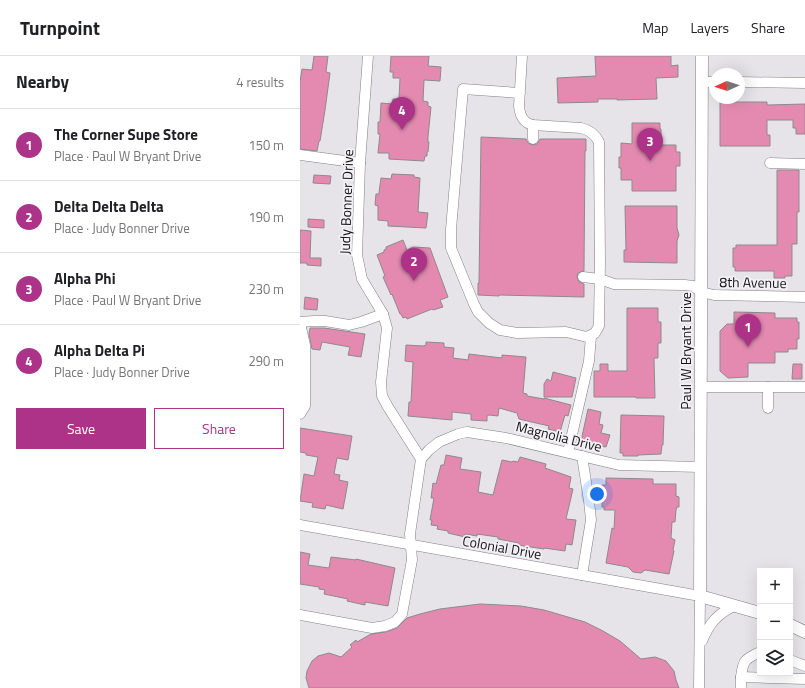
<!DOCTYPE html>
<meta charset="utf-8">
<style>
:root{--surface:#fff;--page:#f6f6f6;--text:#202124;--muted:#757577;--line:#e0e0e0;--accent:#ac3387}
body{margin:0;font-family:"Titillium Web",sans-serif;background:var(--page);color:var(--text)}
.controls{position:absolute;right:12px;bottom:12px;display:grid;overflow:hidden;border-radius:0px;box-shadow:0 4px 16px #0002}
.controls button{width:36px;height:36px;display:grid;place-items:center;padding:0;border:0;border-bottom:1px solid var(--line);background:var(--surface);color:var(--text);font:20px sans-serif}
.compass{position:absolute;left:409px;top:12px;width:36px;height:36px;border-radius:50%;background:var(--surface);box-shadow:0 4px 16px #0002;rotate:267deg}
.you{position:absolute;left:297px;top:438px;width:14px;height:14px;margin:-10px;border:3px solid #fff;border-radius:50%;background:#1a73e8;box-shadow:0 0 0 6px #1a73e833}
.badge{display:grid;place-items:center;width:26px;height:26px;border-radius:50%;background:var(--accent);color:#fff;font-size:13px;font-weight:700}
.pin{position:absolute;translate:-50% -33px;filter:drop-shadow(0 1px 2px #0008)}
.pin::after{content:'';position:absolute;top:21px;width:14px;height:12px;background:inherit;clip-path:polygon(0 0,100% 0,50% 100%)}
.list{margin:0;padding:0;list-style:none}
h2{display:flex;justify-content:space-between;align-items:center;height:52px;margin:0;padding:0 16px;font-size:17px}
h2 small{font-size:13px;font-weight:400;color:var(--muted)}
.list li{display:grid;grid-template-columns:26px 1fr auto;gap:12px;align-items:center;box-sizing:border-box;height:72px;padding:0 16px;border-top:1px solid var(--line)}
.list b{display:block;font-size:15px;white-space:nowrap}
.list p{margin:0;font-size:13px;white-space:nowrap;color:var(--muted)}
.list em{font-size:13px;font-style:normal;color:var(--muted)}
.actions{display:flex;gap:8px;padding:12px 16px}
.actions a{flex:1;padding:9px 0;border:1px solid var(--accent);border-radius:0px;text-align:center;font-size:14px;color:var(--accent)}
.actions .main{background:var(--accent);color:#fff}
.icon{flex:none;width:22px;height:22px;fill:none;stroke:currentColor;stroke-width:2;stroke-linecap:round;stroke-linejoin:round}
.map{position:relative;flex:none;width:505px;height:632px;overflow:hidden}
header{display:flex;align-items:center;gap:24px;box-sizing:border-box;height:56px;padding:0 20px;background:var(--surface);border-bottom:1px solid var(--line)}
header strong{font-size:19px}
nav{display:flex;gap:22px;margin-inline-start:auto;font-size:14px}
main{display:flex}
aside{flex:1;background:var(--surface)}
.map>svg:first-child{display:block}
.building{fill:#e48ab1;stroke:#8f898b}
.lines{fill:none;stroke-linecap:round;stroke-linejoin:round}
.minor-casing{stroke:#828085;stroke-width:11}
.major-casing{stroke:#828085;stroke-width:13}
.minor{stroke:#fff;stroke-width:10}
.major{stroke:#fff;stroke-width:12}
.labels{text-anchor:middle;dominant-baseline:central;stroke-width:3.5;stroke-linejoin:round;paint-order:stroke}
.street-label{font-size:14px;fill:#131214;stroke:#f3f0f6}
</style>
<header>
<strong>Turnpoint</strong>
<nav><a>Map</a><a>Layers</a><a>Share</a></nav>
</header>
<main>
<aside>
<h2>Nearby<small>4 results</small></h2>
<ul class="list">
<li><span class="badge">1</span><div><b>The Corner Supe Store</b><p>Place · Paul W Bryant Drive</p></div><em>150 m</em></li>
<li><span class="badge">2</span><div><b>Delta Delta Delta</b><p>Place · Judy Bonner Drive</p></div><em>190 m</em></li>
<li><span class="badge">3</span><div><b>Alpha Phi</b><p>Place · Paul W Bryant Drive</p></div><em>230 m</em></li>
<li><span class="badge">4</span><div><b>Alpha Delta Pi</b><p>Place · Judy Bonner Drive</p></div><em>290 m</em></li>
</ul>
<div class="actions"><a class="main">Save</a><a>Share</a></div>
</aside>
<div class="map">
<svg width="505" height="632" viewBox="0 0 505 632">
<rect width="100%" height="100%" fill="#e6e3e9"/>
<g class="building">
<path d="M14 0H28L26 16 30 17 25 54 20 85H19L17 95 0 93V26L2 13 12 14Z"/>
<path d="M91 0H129L128 10 141 11 140 25 124 24 123 45 128 46V50L131 51 128 81V86H129L128 96H127V100H125L124 105 89 103V97H78L80 78H78V66H80L81 47 92 48 93 43H99L100 22H93V16H90Z"/>
<path d="M295 0H371V10L378 9V21L356 22 357 43 317 44V43H298V46L258 47 257 22 296 20Z"/>
<path d="M420 46H467V49L505 48V78H496V72H493V64H467V79H470V90H420Z"/>
<path d="M332 67H360V73H361V89H376V96H380V110H376V135H332V124H321V112H319V101H321V87L332 88Z"/>
<path d="M181 81 226 83 228 87 233 89 237 88 240 83H286V95H285L284 213V215L278 217 277 221 279 226 284 228V241L199 239V240L178 239V227H179Z"/>
<path d="M477 114H499V156H497V188H492V220H485V222H474V215H435V211H433V192H436V189H477Z"/>
<path d="M92 118 114 119V121L120 122 118 156 128 157 126 172 88 170V165L78 164V150L75 149 76 138H79V137L81 122 91 123Z"/>
<path d="M14 119 31 120 30 128 13 127Z"/>
<path d="M325 150H377V172L379 179 377 185V207L324 206V194H326Z"/>
<path d="M8 163 24 164V172L8 171Z"/>
<path d="M0 174 11 175 10 202H21V210L7 209V207H0Z"/>
<path d="M103 184 107 194 113 191 130 192 148 241 140 244 143 251 133 254 132 253 107 263 106 261 103 262 101 258H100L92 238 91 239 83 221 85 220 77 199 84 196V194L86 193V191Z"/>
<path d="M5 241 18 243 17 254 4 253Z"/>
<path d="M327 252H358V266H361V287H358V302H354L355 342H336V341H294V315H300V308H308V315H327Z"/>
<path d="M434 256 475 257V262H497V266H499V283H497V293H488V296H475V307H448V321L428 322 420 315V275L427 268H434Z"/>
<path d="M10 272H24L65 278 61 301 48 299 50 291 22 286 20 294 12 293 9 278Z"/>
<path d="M126 286 144 287V291L154 292 153 302 168 304 169 298 202 302V299L226 301 223 337 227 338V340L244 343V342L271 349 268 360 265 359 260 376 248 373 249 370 219 363 217 357 199 352 198 360 189 359 187 360V365L171 364V358L152 356V364L108 360 109 346H111L113 306 105 305 106 289 123 290 126 289Z"/>
<path d="M493 308H502V323H492Z"/>
<path d="M253 316 276 322 272 341H244V328L247 323 251 325Z"/>
<path d="M288 353 301 356 299 368 303 369 301 377 310 379 306 391 300 390V393L286 389 287 387 281 385Z"/>
<path d="M321 359 364 360 363 389H362L361 398 338 399V400H323V397H320Z"/>
<path d="M0 372 52 380 48 404 37 402 34 418 40 419 39 424 48 426 43 453 26 449 25 453 12 451 13 447 0 445 4 418 14 420 18 401 6 399V397L0 396Z"/>
<path d="M146 399 162 402 160 413 181 416 178 436 193 439 202 404 212 406 213 405 218 406 220 401 246 408 245 412 271 421 269 432 273 433 266 463 276 464 272 489 266 488 265 495 244 492V493L218 489 219 487 198 483V481L177 478V480L165 478V481L148 477V475L137 473 138 470 131 469 132 464H130L134 442H131L133 427 136 428 141 409H144Z"/>
<path d="M306 422 353 423V428H376V440L379 441V451H377L376 454 375 466H372L371 482 375 484 373 494 374 495 369 518 345 514 341 517 333 516 328 511 306 507 312 472 314 473 315 454H304V451H302V429H306Z"/>
<path d="M0 496 10 498 8 509 29 512 31 501 56 504V503L95 512 88 550 65 546V549L47 545 48 543 24 538 25 534 19 533V531L0 528Z"/>
<path d="M180 548 221 550 244 554 285 566 303 575 320 585 341 603 355 601 366 605 374 615 376 624 379 632H9L6 622 7 615 12 605 18 600 29 597 41 601 52 591 50 589 56 584 57 586 71 578 86 576 97 572 107 562 120 558 140 553Z"/>
</g>
<g class="lines">
<g class="minor-casing">
<g id="minor">
<path d="M402 26H415"/>
<path d="M439 26 505 27"/>
<path d="M220 37 163 33 151 173V192L174 248 178 256 189 267 200 274 206 275 217 277 266 276 287 281 295 277 299 270V266L300 206 299 86C295 78 290 74 281 72L233 69C223 67 220 60 219 50L222 0"/>
<path d="M233 69V83"/>
<path d="M0 99 60 107"/>
<path d="M470 107 505 108"/>
<path d="M283 221 300 223 314 228 385 229 393 230 401 236 414 239 505 241"/>
<path d="M0 266 14 265H25L49 269 61 266 83 258"/>
<path d="M401 331H505"/>
<path d="M468 352V331"/>
<path d="M0 358 5 350V289L0 267"/>
<path d="M268 396 289 305 291 280"/>
<path d="M121 403 129 394 139 386 158 378 167 376 206 382 319 409 400 411"/>
<path d="M0 469 400 540 399 632"/>
<path d="M282 519 291 464 289 445 282 400"/>
<path d="M0 559 72 572 85 570 95 566 102 558 112 504 110 478 121 403 88 351 82 340 81 326 87 272 83 258 62 223 57 199 60 107 68 0"/>
<path d="M402 585C409 568 417 558 434 550"/>
<path d="M490 604 505 610"/>
<path d="M441 621C443 604 445 603 460 596"/>
<path d="M441 632V621L505 623"/>
</g>
</g>
<g class="major-casing">
<g id="major">
<path d="M402 0 400 540 460 557"/>
<path d="M490 569 505 576"/>
</g>
</g>
<use href="#minor" class="minor"/>
<use href="#major" class="major"/>
</g>
<g class="labels">
<g class="street-label">
<text transform="translate(46 146) rotate(-88)">Judy Bonner Drive</text>
<text transform="translate(453 226) rotate(1)">8th Avenue</text>
<text transform="translate(385 295) rotate(-90)">Paul W Bryant Drive</text>
<text transform="translate(259 380) rotate(14)">Magnolia Drive</text>
<text transform="translate(202 491) rotate(10)">Colonial Drive</text>
</g>
</g>
</svg>
<div class="controls">
<button>+</button>
<button>−</button>
<button><svg class="icon" aria-label="layers" viewBox="0 0 24 24"><path d="M12 4l9 5-9 5-9-5zM3 14l9 5 9-5"/></svg></button>
</div>
<svg class="compass" viewBox="-18 -18 36 36"><path d="M0-13l5 13h-10z" fill="#e53935"/><path d="M0 13l5-13h-10z" fill="#757577"/></svg>
<div class="you"></div>
<div class="pin badge" style="left:448px;top:291px">1</div>
<div class="pin badge" style="left:114px;top:225px">2</div>
<div class="pin badge" style="left:350px;top:105px">3</div>
<div class="pin badge" style="left:102px;top:74px">4</div>
</div>
</main>
